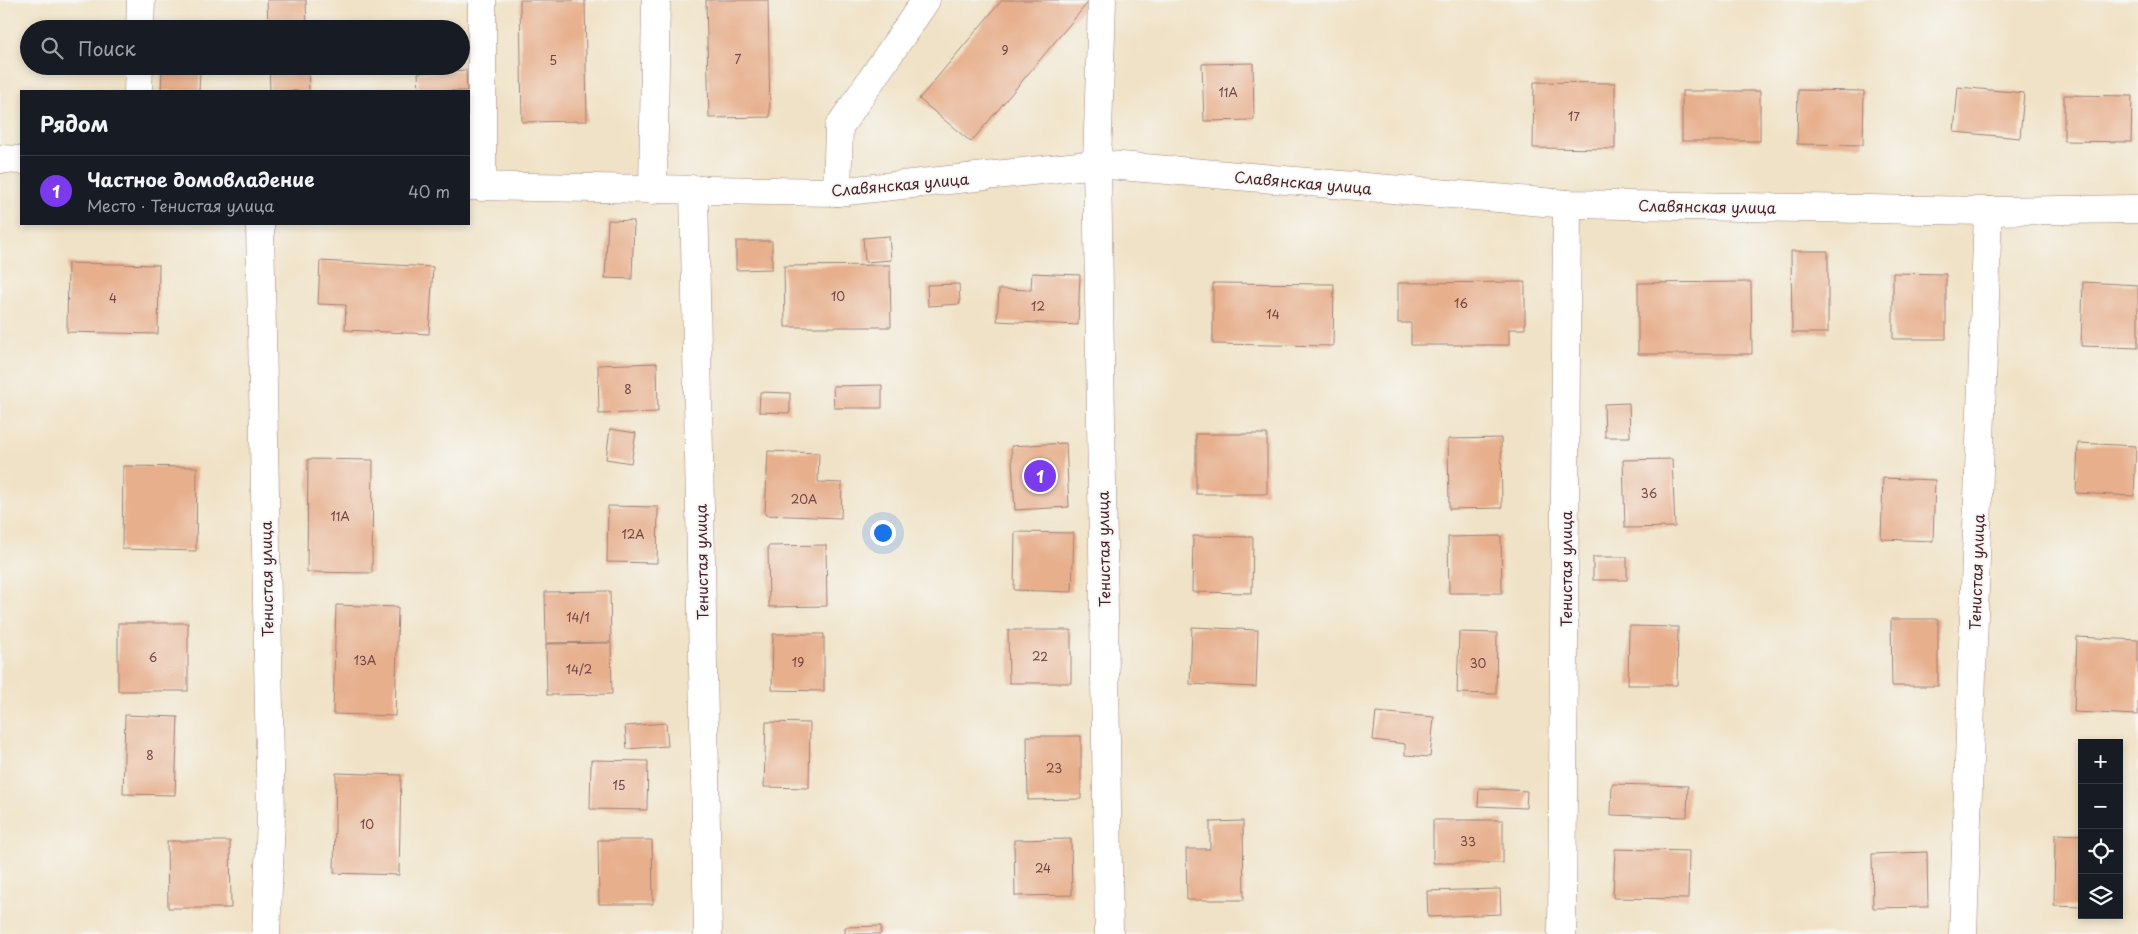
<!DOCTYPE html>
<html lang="ru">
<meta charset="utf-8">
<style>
:root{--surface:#171b24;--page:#20242c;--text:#f1f3f6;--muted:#9ea1a6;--line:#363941;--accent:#7c3aed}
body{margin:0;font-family:"Playpen Sans",sans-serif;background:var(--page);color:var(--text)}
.controls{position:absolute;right:15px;bottom:15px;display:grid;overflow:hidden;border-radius:0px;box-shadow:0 2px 8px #0003}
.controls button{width:45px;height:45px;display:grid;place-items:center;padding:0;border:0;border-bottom:1px solid var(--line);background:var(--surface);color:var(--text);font:25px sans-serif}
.you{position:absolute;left:882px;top:532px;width:18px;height:18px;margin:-12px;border:4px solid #fff;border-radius:50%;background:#1a73e8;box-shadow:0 0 0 8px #1a73e833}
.badge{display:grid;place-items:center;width:32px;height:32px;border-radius:50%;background:var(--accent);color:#fff;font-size:16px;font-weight:700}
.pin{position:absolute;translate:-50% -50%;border:2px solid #fff;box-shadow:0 1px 5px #0006}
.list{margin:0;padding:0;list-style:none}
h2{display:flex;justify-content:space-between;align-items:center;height:65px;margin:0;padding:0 20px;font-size:21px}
h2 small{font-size:16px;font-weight:400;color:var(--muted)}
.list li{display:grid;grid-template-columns:32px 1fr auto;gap:15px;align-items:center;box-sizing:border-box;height:70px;padding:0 20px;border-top:1px solid var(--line)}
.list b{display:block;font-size:19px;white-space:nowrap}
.list p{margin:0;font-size:16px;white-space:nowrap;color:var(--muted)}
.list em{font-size:16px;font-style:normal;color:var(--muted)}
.icon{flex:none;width:28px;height:28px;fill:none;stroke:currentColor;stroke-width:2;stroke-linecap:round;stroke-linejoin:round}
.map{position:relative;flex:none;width:2138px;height:934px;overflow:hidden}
.search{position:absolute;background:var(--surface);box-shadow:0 2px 8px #0003;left:20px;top:20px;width:450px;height:55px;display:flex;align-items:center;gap:12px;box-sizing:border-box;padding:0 18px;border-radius:28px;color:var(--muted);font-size:19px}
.panel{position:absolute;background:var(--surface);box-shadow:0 2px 8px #0003;left:20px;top:90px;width:450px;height:135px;border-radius:0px}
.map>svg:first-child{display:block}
.building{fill:#e7af8c}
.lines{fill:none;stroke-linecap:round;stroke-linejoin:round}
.minor-casing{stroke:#9d8078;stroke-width:29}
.minor{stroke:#fff;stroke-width:28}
.labels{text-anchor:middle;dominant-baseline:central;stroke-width:4;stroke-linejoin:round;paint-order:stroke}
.number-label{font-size:12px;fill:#714343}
.street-label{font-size:15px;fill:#4a1f2b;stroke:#f6f6f2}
</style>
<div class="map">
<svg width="2138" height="934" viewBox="0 0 2138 934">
<rect width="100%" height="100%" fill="#f6f6f2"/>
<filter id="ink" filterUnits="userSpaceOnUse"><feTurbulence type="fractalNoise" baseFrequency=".02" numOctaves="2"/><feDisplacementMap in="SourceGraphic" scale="10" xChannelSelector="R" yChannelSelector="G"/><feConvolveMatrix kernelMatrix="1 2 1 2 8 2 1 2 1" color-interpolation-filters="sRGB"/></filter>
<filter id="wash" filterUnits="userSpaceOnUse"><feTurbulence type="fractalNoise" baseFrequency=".0096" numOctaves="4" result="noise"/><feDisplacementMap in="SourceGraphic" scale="20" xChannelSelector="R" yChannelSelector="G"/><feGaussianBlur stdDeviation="1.12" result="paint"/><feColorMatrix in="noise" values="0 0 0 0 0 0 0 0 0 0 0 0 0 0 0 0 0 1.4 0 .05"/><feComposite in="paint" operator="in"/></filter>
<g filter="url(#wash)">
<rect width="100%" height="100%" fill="#f0e2c6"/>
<g id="blocks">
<g class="building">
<path d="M267 0H306L307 26 354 25V29H268Z"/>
<path d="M520 0H585L587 121 522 122Z"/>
<path d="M706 0H768L770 117 709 118Z"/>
<path d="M1002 0H1090L971 142 919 99Z"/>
<path d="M1253 63 1254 120 1204 121 1202 64Z"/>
<path d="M269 66H308L309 91H270Z"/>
<path d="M162 68 200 71 199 91H161Z"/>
<path d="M466 70 467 91H419L418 73Z"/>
<path d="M1534 82 1615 83V149L1533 148Z"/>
<path d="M1958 87 2024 93 2020 138 1954 132Z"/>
<path d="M1798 90 1864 91 1863 145 1797 144Z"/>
<rect x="1682" y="91" width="78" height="50"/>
<path d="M2064 95 2132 96 2131 142 2064 141Z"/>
<path d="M608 220 634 221 632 279 605 278Z"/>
<path d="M889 236 891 260 865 262 863 238Z"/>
<path d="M736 241H772V269L736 270Z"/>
<path d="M1791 251H1828V333H1792Z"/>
<path d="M320 261 433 267 429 334 345 330 346 305 318 304Z"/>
<path d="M68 263 159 265 158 334 67 332Z"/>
<path d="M890 265 891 327H785L784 266Z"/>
<path d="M1032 273 1080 275 1078 325 997 321 999 289 1031 290Z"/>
<path d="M1893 273 1946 274V339H1893Z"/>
<path d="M1525 282V329H1509V345H1411V323H1398V283Z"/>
<path d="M1751 282 1752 354H1638V283Z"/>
<path d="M2083 282 2138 285V348L2081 346Z"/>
<path d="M1213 283 1334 284 1333 346 1213 344Z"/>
<path d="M959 284 960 304 928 306 927 285Z"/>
<path d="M657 363 658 412 599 414 598 365Z"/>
<path d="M882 385V408H834L833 386Z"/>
<path d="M760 392 790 393V413L759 412Z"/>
<path d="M1629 403 1630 437H1605L1604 404Z"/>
<path d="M610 429 636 433 631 463 606 459Z"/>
<rect x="1196" y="434" width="71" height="60"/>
<path d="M1501 438 1502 508 1449 509 1448 439Z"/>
<path d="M1066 443 1069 507 1015 510 1011 446Z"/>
<path d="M2078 443 2136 446 2134 496 2076 493Z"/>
<path d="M768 451 819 453 818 482 842 483 841 518 765 515Z"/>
<path d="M308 459 373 460 372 573 307 572Z"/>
<path d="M1672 459 1675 527 1625 528 1623 460Z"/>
<path d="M123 466 197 467 196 551 122 549Z"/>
<path d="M1883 478 1935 480 1933 541 1881 539Z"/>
<path d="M608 506 658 507 657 563 607 562Z"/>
<path d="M1015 532 1074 533 1072 592 1014 590Z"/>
<path d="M1193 536 1253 537 1252 593 1192 592Z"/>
<path d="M1501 536 1502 593H1449L1448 537Z"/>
<path d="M826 545 827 606 769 607 768 546Z"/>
<rect x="1593" y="557" width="34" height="23"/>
<path d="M610 591 611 642 546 643 545 592Z"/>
<path d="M336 605 398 607 395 716 333 714Z"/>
<path d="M1891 619H1938V686H1892Z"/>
<rect x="118" y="623" width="70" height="68"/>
<path d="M1629 626 1678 627 1677 685H1628Z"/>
<path d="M1192 627 1258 630 1256 687 1190 684Z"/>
<path d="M1008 630H1071V683H1009Z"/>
<path d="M1459 632 1497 633 1496 694 1457 693Z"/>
<path d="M773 634H824V691L772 690Z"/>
<path d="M2077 637 2138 640V715L2074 712Z"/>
<path d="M611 643 612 694 547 695 546 644Z"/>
<path d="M1376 712 1434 717 1430 757 1405 755V744L1373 740Z"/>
<path d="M125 715 178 717 175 795 123 794Z"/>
<path d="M766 722 810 723 809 788 764 787Z"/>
<path d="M666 723 668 746 627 749 625 726Z"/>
<path d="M1027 736H1081V799L1028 800Z"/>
<path d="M591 760 648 761 647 810 590 809Z"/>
<path d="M336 773 401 775 399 875 334 873Z"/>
<path d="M1612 784 1688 786 1687 817 1611 815Z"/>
<path d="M1479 788 1527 791 1526 808 1478 806Z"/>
<rect x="1433" y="820" width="70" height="43"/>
<path d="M1243 821 1244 900H1187L1186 849H1210V822Z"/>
<path d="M2055 834 2082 835V907L2054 906Z"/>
<path d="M1071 839 1072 895 1015 896 1014 840Z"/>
<path d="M598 840H652L653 904H599Z"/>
<path d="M167 841H230L231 908H168Z"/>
<path d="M1615 849 1689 851 1688 899 1613 898Z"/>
<path d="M1927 852 1928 907 1873 908 1872 854Z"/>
<path d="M1500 889 1501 914 1428 917 1427 891Z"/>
<path d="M881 926V934H845V927Z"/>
</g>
</g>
</g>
<g filter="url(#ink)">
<use href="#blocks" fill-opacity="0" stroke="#9d8078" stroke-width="1"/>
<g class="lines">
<g class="minor-casing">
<g id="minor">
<path d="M1102 0 1097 164 1109 934"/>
<path d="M140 29 141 0"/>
<path d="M138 91 139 66"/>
<path d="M0 159 21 160"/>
<path d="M469 186 837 192 1097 164 1567 204 1988 211 2138 209"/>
<path d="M482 187V0"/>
<path d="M694 189 708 934"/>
<path d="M653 190 656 0"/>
<path d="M837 192 839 127 926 0"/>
<path d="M260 224 271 819 266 934"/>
<path d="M1562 934 1567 204"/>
<path d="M1963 934 1988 211"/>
</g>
</g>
<use href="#minor" class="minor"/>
</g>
</g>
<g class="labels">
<g class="number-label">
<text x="1005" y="50">9</text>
<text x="738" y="59">7</text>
<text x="553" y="60">5</text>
<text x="1228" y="92">11А</text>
<text x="1574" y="116">17</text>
<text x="838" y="296">10</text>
<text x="113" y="298">4</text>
<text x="1461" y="303">16</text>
<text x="1038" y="306">12</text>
<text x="1273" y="314">14</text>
<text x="628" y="389">8</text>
<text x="1649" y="493">36</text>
<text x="804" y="499">20А</text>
<text x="340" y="516">11А</text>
<text x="633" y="534">12А</text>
<text x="578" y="617">14/1</text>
<text x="1040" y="656">22</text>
<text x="153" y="657">6</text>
<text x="365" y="660">13А</text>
<text x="798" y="662">19</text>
<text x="1478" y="663">30</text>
<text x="579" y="669">14/2</text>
<text x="150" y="755">8</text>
<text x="1054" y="768">23</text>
<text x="619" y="785">15</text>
<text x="367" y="824">10</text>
<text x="1468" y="841">33</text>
<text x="1043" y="868">24</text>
</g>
<g class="street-label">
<text transform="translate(1303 182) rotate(5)">Славянская улица</text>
<text transform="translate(900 184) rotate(-5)">Славянская улица</text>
<text transform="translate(1707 206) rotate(1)">Славянская улица</text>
<text transform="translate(1103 549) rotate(-91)">Тенистая улица</text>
<text transform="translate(701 562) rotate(-91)">Тенистая улица</text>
<text transform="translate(1565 569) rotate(-90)">Тенистая улица</text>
<text transform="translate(1976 572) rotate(-88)">Тенистая улица</text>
<text transform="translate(266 579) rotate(-91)">Тенистая улица</text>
</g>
</g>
</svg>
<div class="controls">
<button>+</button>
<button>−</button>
<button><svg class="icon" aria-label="locate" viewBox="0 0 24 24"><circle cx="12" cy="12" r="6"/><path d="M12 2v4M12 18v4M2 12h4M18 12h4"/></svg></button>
<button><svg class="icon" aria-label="layers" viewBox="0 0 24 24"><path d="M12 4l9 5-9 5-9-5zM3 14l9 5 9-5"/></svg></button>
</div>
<div class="you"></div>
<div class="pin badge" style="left:1040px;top:476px">1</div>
<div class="search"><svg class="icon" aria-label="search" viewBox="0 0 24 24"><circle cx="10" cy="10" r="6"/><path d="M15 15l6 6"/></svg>Поиск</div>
<section class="panel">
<h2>Рядом<small></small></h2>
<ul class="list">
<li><span class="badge">1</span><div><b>Частное домовладение</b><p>Место · Тенистая улица</p></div><em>40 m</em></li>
</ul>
</section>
</div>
